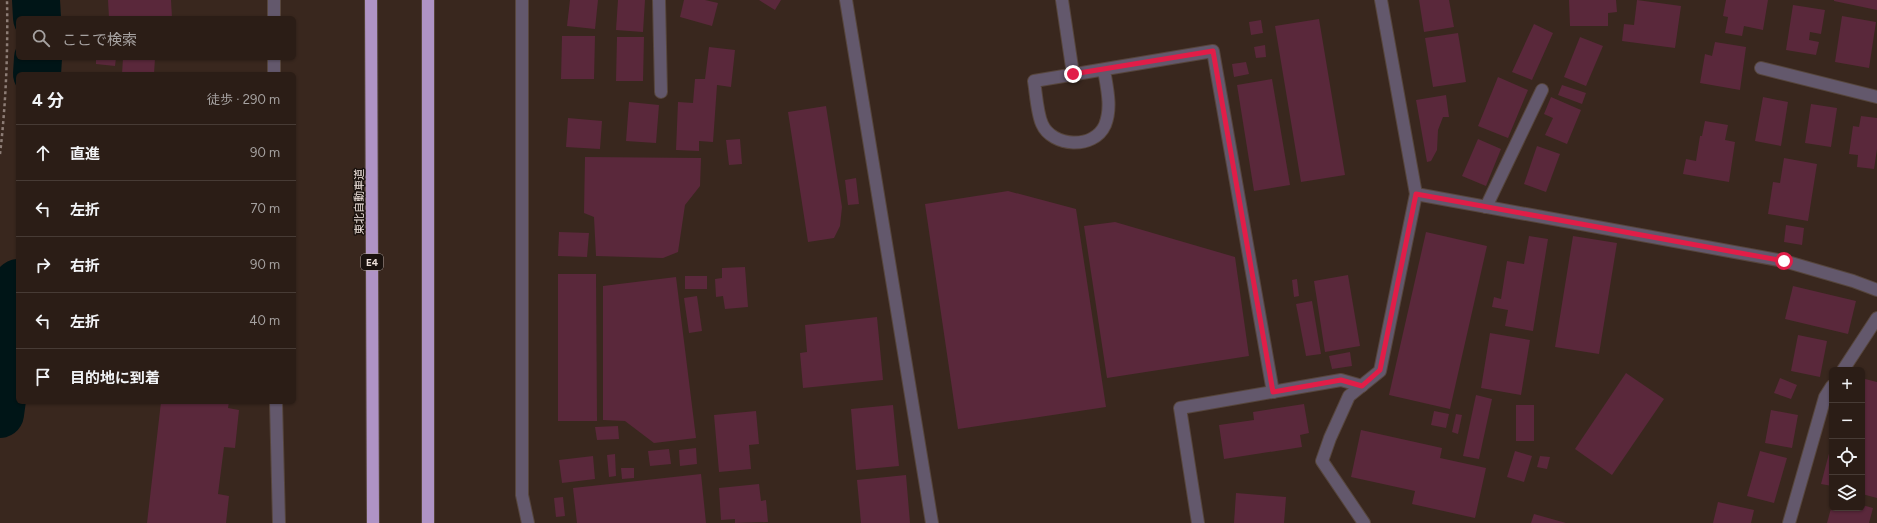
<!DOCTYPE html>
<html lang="ja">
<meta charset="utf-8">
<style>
:root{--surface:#2b1d16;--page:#33261f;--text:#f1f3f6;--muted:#a6a2a1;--line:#473b35}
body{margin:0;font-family:Figtree,"Noto Sans JP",sans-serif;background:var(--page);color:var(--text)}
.controls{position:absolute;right:12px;bottom:12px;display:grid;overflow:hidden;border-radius:6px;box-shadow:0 1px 3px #0004}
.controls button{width:36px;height:36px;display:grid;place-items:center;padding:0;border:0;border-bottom:1px solid var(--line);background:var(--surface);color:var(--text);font:20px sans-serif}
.stop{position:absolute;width:12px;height:12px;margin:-9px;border:3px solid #e11d48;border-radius:50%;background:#fff}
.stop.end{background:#e11d48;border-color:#fff;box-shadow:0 1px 4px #0008}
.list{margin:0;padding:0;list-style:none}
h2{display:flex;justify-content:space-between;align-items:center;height:52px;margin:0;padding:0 16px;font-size:17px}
h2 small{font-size:13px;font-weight:400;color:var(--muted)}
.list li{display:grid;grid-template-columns:26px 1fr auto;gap:12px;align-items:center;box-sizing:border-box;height:56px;padding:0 16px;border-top:1px solid var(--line)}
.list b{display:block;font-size:15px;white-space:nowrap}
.list em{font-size:13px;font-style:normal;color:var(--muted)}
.icon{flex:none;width:22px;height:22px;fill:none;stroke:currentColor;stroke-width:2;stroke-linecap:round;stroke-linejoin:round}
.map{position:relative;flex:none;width:1877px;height:523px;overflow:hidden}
.search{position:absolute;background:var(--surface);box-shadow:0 1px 3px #0004;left:16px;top:16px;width:280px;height:44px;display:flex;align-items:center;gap:10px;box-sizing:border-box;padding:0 14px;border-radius:6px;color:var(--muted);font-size:15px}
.panel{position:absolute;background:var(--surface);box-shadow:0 1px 3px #0004;left:16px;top:72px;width:280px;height:332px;border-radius:6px}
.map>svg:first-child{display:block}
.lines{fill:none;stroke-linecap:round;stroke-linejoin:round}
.river{stroke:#001517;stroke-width:48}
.building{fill:#5a283b}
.minor-casing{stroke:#56453c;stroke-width:14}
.highway-casing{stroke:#56453c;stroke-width:14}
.path{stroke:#8d7d76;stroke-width:2.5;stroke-dasharray:3 3;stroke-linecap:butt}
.minor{stroke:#63586c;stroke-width:12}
.highway{stroke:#af93c5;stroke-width:12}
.route{stroke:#e11d48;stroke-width:5}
.labels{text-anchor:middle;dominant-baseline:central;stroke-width:3;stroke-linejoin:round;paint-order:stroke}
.shield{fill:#1a120e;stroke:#aea29d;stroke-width:1}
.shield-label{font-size:10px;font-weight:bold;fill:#ede0da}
.street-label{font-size:11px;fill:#ede0da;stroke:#1a120e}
</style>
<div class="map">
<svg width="1877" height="523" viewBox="0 0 1877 523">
<rect width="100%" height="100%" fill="#39271e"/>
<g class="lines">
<g class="river">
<path d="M36 0 37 18"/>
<path d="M37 74 38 58"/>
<path d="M0 414 18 283"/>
</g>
</g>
<g class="building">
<path d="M108 0H171L172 18H109Z"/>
<path d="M570 0H598L595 29 567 26Z"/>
<path d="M618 0H645L643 32 616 30Z"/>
<path d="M684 0H705L718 3 712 26 680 17Z"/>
<path d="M759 0H781L775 10Z"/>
<path d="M1419 0H1449L1454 27 1424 32Z"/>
<path d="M1569 0H1616L1617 12 1608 13V26H1570Z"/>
<path d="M1637 0 1681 6 1675 48 1622 41 1624 24 1634 25Z"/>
<path d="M1726 0H1768L1763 30 1744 26 1742 36 1725 33 1728 17 1723 16Z"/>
<path d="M1834 0H1877V10L1834 1Z"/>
<path d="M1793 5 1825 10 1821 34 1810 32 1809 40 1819 42 1816 55 1786 50Z"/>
<path d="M1842 16 1876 22 1869 68 1835 62Z"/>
<path d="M1319 19 1345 175 1301 182 1275 26Z"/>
<path d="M1261 20 1263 33 1251 35 1249 22Z"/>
<path d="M1534 24 1553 33 1532 80 1512 72Z"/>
<path d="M1458 33 1466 82 1433 87 1425 38Z"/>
<path d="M562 36H595L594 79H561Z"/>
<path d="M617 37H644L643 81H616Z"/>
<path d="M1580 37 1603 46 1586 86 1564 77Z"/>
<path d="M1715 42 1746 47 1740 90 1700 83 1705 54 1712 56Z"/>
<path d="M1265 45 1266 57 1256 58 1254 47Z"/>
<path d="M709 47 735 50 731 87 717 85 713 142 699 141V151L676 150 678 102 693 103 695 79H705Z"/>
<path d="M96 58H116L115 66 96 64Z"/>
<path d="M123 58H155L154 74H122Z"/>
<path d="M1246 62 1249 74 1234 77 1232 64Z"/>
<path d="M1498 77 1528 90 1508 138 1478 126Z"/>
<path d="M1272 79 1290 185 1254 191 1237 85Z"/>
<path d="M1562 85 1586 93 1582 104 1558 95Z"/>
<path d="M1446 95 1449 117H1443L1438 130 1437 150 1431 161 1427 162 1416 100Z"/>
<path d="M1551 97 1581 110 1567 144 1545 135 1553 118 1544 114Z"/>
<path d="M1763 97 1788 102 1781 146 1755 141Z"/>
<path d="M629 102 659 105 656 143 626 141Z"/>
<path d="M1811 104 1837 108 1831 147 1805 143Z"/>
<path d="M826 106 842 207 840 226 834 238 808 242 788 112Z"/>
<path d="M1861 116 1877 118V149L1874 169 1857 167 1858 155 1849 154 1853 126 1859 127Z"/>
<path d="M568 118 602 121 600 149 566 147Z"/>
<path d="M1705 121 1728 125 1725 140 1735 142 1729 182 1683 174 1686 159 1696 161 1700 136H1702Z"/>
<path d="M740 139 742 164 729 165 726 140Z"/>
<path d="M1478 139 1501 149 1486 186 1462 176Z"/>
<path d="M1537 146 1560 154 1546 192 1524 184Z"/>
<path d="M585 157 701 158 700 186 685 205 678 252 663 258 596 256 594 217 584 213Z"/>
<path d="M1784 158 1817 164 1808 221 1768 214 1773 182 1780 183Z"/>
<path d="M856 178 859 204 848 205 845 180Z"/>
<path d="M1008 191 1076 209 1106 407 958 429 925 204Z"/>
<path d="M1115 222 1235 257 1249 356 1107 378 1084 226Z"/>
<path d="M1786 225 1804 228 1802 245 1784 242Z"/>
<path d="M559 232 589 233 587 257 558 256Z"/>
<path d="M1426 232 1487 246 1450 409 1389 395Z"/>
<path d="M1529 236 1548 239 1533 331 1505 326 1508 310 1492 307 1494 297 1501 299 1507 261 1524 264Z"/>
<path d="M1573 236 1617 243 1599 354 1555 347Z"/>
<path d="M745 267 748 307 725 309 723 296 716 297 715 279 722 278V268Z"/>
<path d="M558 274H596L597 421H558Z"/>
<path d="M1348 275 1360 346 1325 352 1314 281Z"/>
<rect x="685" y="276" width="22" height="13"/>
<path d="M676 277 696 438 654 443 625 421 603 420V286Z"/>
<path d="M1297 279 1299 296 1294 297 1292 280Z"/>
<path d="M1793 286 1856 301 1848 334 1785 319Z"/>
<path d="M697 296 702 331 689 333 684 298Z"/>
<path d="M1312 301 1321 354 1306 356 1296 304Z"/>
<path d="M877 317 883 380 803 388 800 353 807 352 805 325Z"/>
<path d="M1490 333 1530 340 1521 395 1481 388Z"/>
<path d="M1798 335 1827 341 1820 377 1791 371Z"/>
<path d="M1350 352 1352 366 1332 369 1329 356Z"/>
<path d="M1626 373 1664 399 1612 475 1575 449Z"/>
<path d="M1780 378 1797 385 1791 399 1774 393Z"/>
<path d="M1865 379 1877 382V498L1862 494V389Z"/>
<path d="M1476 395 1492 399 1479 459 1463 456Z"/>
<path d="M161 402H229L228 408 239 410 235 448 224 447 218 494 229 496 226 523H147Z"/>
<path d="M1304 404 1309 433 1300 435 1302 447 1224 459 1219 425 1254 420 1253 412Z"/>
<path d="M893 405 899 466 856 470 851 409Z"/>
<rect x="1516" y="405" width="18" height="36"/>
<path d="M1771 410 1798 415 1792 448 1765 443Z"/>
<path d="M756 411 759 444 749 445 751 469 719 472 714 415Z"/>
<path d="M1434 411 1449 414 1446 428 1431 425Z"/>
<path d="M1456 414 1462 415 1458 434 1452 432Z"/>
<path d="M618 426 619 439 597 440 595 427Z"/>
<path d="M1361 430 1442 448 1440 458 1486 468 1475 518 1412 504 1415 491 1351 477Z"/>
<path d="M1832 442V486L1821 484Z"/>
<path d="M696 448 697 464 680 466 679 450Z"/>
<path d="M669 449 671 464 650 466 648 451Z"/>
<path d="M1515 451 1532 456 1524 482 1507 477Z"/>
<path d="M1760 451 1787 458 1774 503 1747 496Z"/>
<path d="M615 454 616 476 609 477 607 455Z"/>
<path d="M593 456 595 479 562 483 559 460Z"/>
<path d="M1540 456 1550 457 1547 469 1537 467Z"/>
<path d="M621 468H634V478L622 479Z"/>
<path d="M701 474 706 523H577L573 488Z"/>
<path d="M906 475 910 523H861L857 480Z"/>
<path d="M759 484 761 501 766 500 768 522 735 523V519L721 520 719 488Z"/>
<path d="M1236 493 1286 497 1284 523H1234Z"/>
<path d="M563 497 565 516 556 517 554 498Z"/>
<path d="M1718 502 1754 510 1751 523H1713Z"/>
<path d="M1832 505V508H1862V505L1873 508 1869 523H1827Z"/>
<path d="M1534 514 1566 523H1531Z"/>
</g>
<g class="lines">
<g class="minor-casing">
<g id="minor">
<path d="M522 0V495L528 523"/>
<path d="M659 0 661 92"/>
<path d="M846 0 932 523"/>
<path d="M1062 0 1073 74"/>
<path d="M274 18V0"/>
<path d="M274 58V74"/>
<path d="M1761 68 1877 97"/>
<path d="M1104 70C1107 88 1112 108 1105 125 1094 150 1052 147 1042 124 1037 113 1036 93 1034 81L1213 51 1273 392"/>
<path d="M1416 194 1784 261 1853 281 1877 290"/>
<path d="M1486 207 1542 90"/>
<path d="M1843 370 1877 318"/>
<path d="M276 402 279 523"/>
<path d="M1198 523 1180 408 1341 380 1362 386"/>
<path d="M1364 523 1322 461 1330 438 1349 396 1380 371 1416 194 1381 0"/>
<path d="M1789 523 1825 397 1832 386"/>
</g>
</g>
<g class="highway-casing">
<g id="highway">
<path d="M371 0 373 523"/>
<path d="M428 523V0"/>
</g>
</g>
<path class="path" d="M0 154C6 103 8 51 7 0"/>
<use href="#minor" class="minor"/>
<use href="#highway" class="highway"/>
</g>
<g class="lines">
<path class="route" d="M1073 74 1213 51 1273 392 1341 380 1362 386 1380 370 1416 194 1784 261"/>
</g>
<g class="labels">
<rect class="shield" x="361" y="254" width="22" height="16" rx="3"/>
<g class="shield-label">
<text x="372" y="262">E4</text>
</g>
<g class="street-label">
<text transform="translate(359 202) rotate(-90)">東北自動車道</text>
</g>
</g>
</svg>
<div class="controls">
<button>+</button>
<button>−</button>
<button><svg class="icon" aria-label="locate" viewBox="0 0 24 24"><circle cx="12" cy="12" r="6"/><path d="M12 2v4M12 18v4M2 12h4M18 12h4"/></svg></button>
<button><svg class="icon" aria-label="layers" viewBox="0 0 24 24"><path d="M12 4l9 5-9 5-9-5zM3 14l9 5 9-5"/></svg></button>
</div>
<div class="stop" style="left:1784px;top:261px"></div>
<div class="stop end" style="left:1073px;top:74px"></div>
<div class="search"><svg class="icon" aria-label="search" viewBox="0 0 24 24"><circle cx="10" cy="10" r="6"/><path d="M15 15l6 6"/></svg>ここで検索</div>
<section class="panel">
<h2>4 分<small>徒歩 · 290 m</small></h2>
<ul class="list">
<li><svg class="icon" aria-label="ahead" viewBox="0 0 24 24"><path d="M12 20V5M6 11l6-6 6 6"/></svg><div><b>直進</b></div><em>90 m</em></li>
<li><svg class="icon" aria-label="left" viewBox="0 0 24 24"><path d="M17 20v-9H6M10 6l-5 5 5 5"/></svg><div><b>左折</b></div><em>70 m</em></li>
<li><svg class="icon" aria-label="right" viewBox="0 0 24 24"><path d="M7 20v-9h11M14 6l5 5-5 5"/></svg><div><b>右折</b></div><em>90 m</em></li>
<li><svg class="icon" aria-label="left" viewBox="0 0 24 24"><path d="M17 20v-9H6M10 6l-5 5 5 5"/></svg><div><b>左折</b></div><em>40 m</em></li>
<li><svg class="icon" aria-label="arrive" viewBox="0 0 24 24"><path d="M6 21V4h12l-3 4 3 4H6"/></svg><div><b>目的地に到着</b></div></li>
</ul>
</section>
</div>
